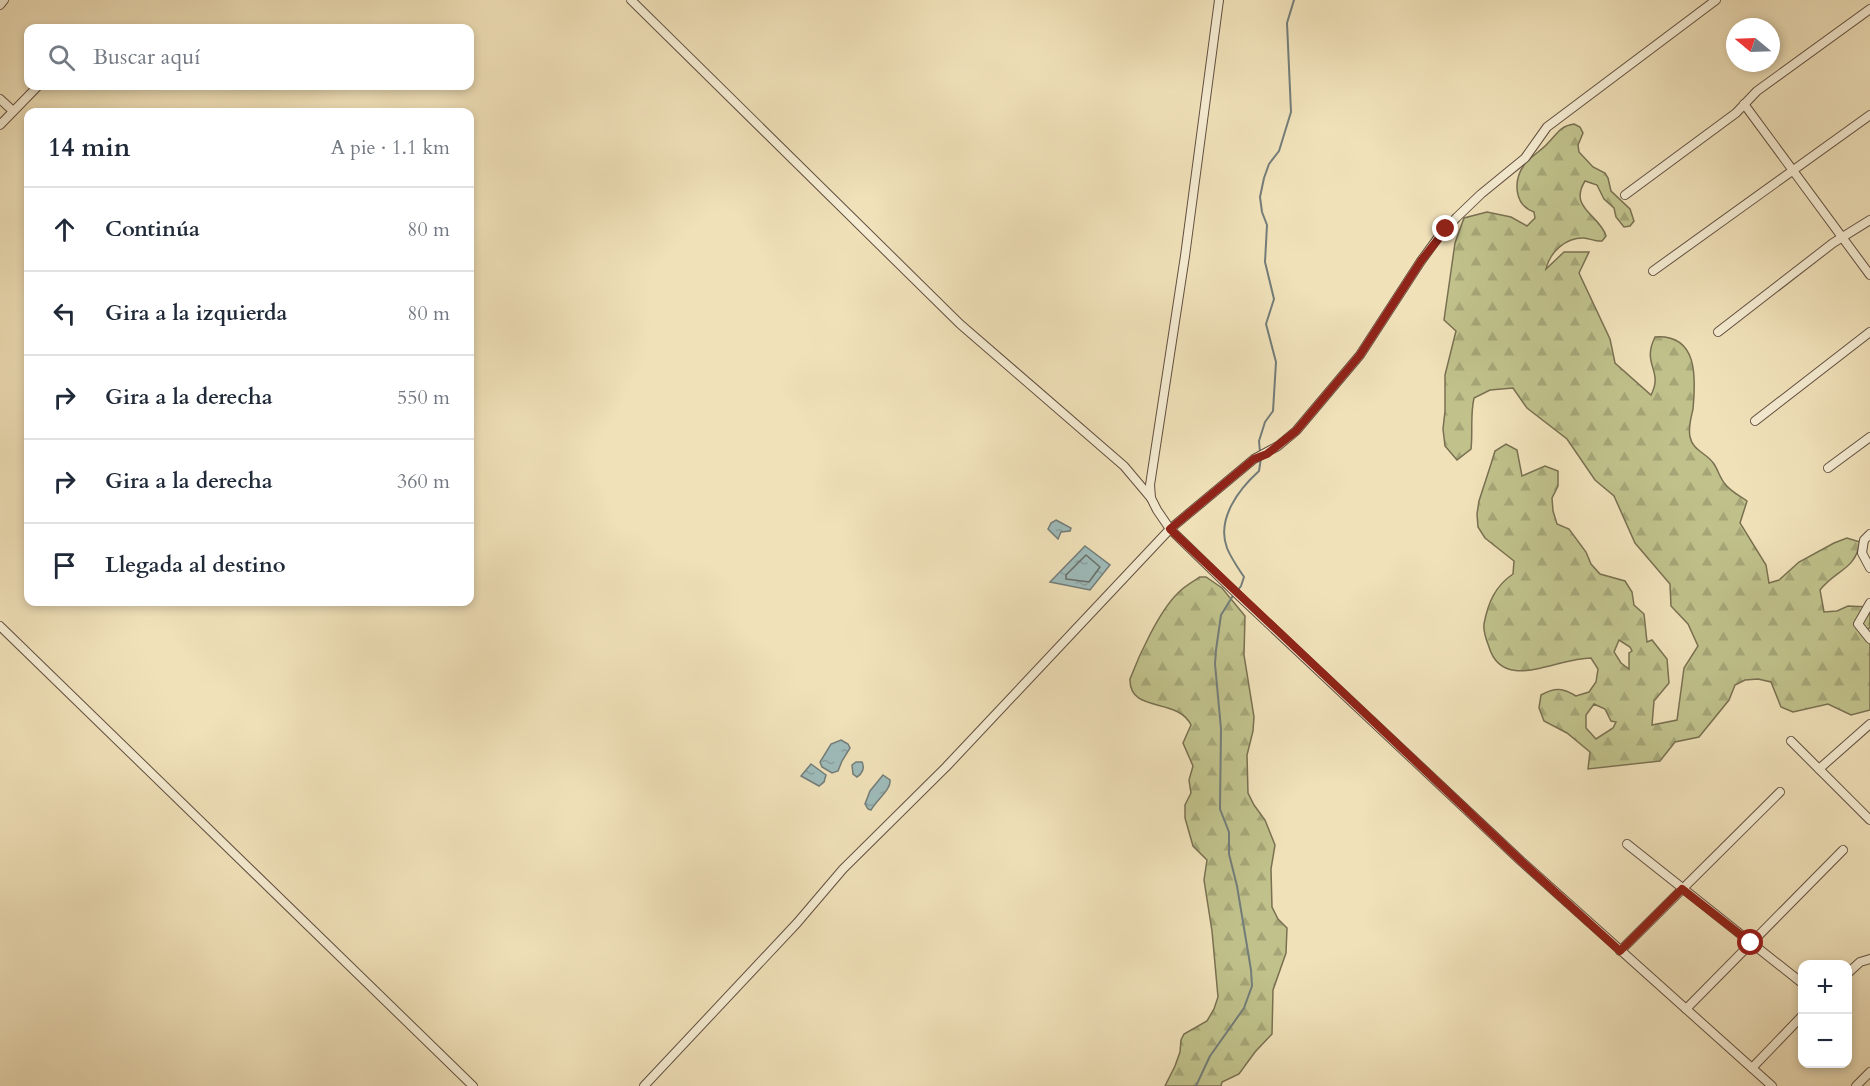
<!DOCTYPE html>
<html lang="es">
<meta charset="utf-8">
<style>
:root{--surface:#fff;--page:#f2f2f3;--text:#1f2937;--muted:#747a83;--line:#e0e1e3}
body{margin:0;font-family:Cardo,serif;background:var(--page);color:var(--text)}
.controls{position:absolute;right:18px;bottom:18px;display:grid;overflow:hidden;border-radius:12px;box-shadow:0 3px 9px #0003}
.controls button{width:54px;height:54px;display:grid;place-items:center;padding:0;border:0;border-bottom:2px solid var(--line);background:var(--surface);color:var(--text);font:30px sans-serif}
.compass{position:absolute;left:1726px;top:18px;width:54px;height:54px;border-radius:50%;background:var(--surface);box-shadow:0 3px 9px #0003;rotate:289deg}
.stop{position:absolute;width:18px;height:18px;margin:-14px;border:4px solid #8f2418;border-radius:50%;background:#fff}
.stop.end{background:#8f2418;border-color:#fff;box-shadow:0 2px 6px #0008}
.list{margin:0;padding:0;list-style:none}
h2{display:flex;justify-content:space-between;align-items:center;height:78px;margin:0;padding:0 24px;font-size:26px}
h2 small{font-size:20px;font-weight:400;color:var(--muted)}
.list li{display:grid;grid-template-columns:39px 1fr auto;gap:18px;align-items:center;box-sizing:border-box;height:84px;padding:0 24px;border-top:2px solid var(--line)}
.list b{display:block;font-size:22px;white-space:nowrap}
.list em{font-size:20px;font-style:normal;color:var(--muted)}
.icon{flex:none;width:33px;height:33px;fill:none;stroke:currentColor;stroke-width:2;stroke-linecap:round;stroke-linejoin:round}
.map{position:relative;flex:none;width:1870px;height:1086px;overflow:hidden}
.search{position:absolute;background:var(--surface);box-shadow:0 3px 9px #0003;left:24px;top:24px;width:450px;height:66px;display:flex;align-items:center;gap:15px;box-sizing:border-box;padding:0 21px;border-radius:12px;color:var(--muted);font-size:22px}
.panel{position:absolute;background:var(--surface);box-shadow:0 3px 9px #0003;left:24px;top:108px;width:450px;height:498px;border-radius:12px}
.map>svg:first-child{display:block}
.forest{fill:url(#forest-firs);stroke:#797051;stroke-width:1.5;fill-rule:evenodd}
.water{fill:url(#water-ripples);stroke:#737d79;stroke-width:1.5}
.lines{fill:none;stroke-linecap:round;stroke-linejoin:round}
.shore{stroke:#686e68;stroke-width:1.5}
.stream{stroke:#737d79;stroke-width:2}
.street-casing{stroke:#625040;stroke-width:10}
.street{stroke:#f5ecd2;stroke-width:8}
.route{stroke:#8f2418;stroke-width:8}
</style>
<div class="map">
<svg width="1870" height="1086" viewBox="0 0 1870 1086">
<defs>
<pattern id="forest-firs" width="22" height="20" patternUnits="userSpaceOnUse" patternTransform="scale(1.5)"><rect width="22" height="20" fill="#c0c18b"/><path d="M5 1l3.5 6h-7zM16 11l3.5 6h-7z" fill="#a5a677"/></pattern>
<pattern id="water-ripples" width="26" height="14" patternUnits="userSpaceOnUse" patternTransform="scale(1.5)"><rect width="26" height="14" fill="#9ebbba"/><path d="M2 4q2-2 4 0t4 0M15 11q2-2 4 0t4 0" fill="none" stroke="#89a09f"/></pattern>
</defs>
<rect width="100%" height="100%" fill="#f0e1b9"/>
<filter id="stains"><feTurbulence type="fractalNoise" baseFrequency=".00333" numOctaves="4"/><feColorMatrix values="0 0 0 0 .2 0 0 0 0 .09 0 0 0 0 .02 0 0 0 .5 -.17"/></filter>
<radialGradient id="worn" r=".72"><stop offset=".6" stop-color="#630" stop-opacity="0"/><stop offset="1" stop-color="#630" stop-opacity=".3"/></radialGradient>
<g class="forest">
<path d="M1574 124 1580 127 1583 133 1578 145 1579 152 1593 167 1605 173 1608 178 1611 191 1630 209 1634 221 1630 226 1624 227 1616 217 1614 208 1604 199 1597 185 1585 181C1568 208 1600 215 1606 236L1602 241C1595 242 1590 238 1583 238 1565 238 1550 252 1546 269L1564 252H1589L1579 273 1610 339 1615 363 1651 395C1664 370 1641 365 1655 337 1698 334 1696 377 1693 409 1691 418 1688 427 1690 437 1693 451 1707 453 1714 464 1718 470 1720 478 1725 484 1730 491 1740 496 1747 501L1740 523 1766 565 1769 583 1779 580 1799 562 1834 543 1847 538 1860 542C1855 571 1836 569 1820 590L1824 612 1837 611 1848 606 1870 607V627L1864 636 1870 643V710L1851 715 1828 704 1793 712 1781 707 1771 682 1758 679 1745 680 1735 685 1729 700 1699 737 1675 742 1660 761 1588 769 1590 752 1567 733 1544 721 1539 708 1541 695C1555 687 1563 688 1576 696L1589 692 1596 682 1598 669 1591 658C1556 658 1503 693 1489 647 1486 639 1483 632 1484 624 1488 603 1495 586 1513 574L1514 561 1485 538 1478 527 1477 514 1479 501 1491 464 1495 451 1506 444 1517 450 1522 476 1545 466 1558 471V486L1552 498 1553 511 1557 524 1569 529 1586 552 1591 564 1600 574 1625 581 1632 592 1634 605 1644 614 1647 642 1652 640 1667 659 1669 683 1654 701 1652 725 1677 720 1684 668 1698 646 1688 624 1671 606 1670 584 1635 543 1614 496 1595 480 1567 439 1527 408 1513 388 1490 390 1474 398C1470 416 1473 431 1471 449L1457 460 1445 446 1443 429 1445 411V375L1456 331 1444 320 1455 243 1464 218 1487 212 1511 217 1527 226 1535 218 1534 212C1514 205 1513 181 1524 165 1531 156 1541 151 1548 143 1557 134 1560 126 1574 124ZM1619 640 1630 647 1632 651 1629 653V669L1621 663 1614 652ZM1594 704 1605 709 1611 721 1616 722 1613 728 1596 739 1586 728V715Z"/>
<path d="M1200 577H1206L1222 588 1245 616 1244 655 1254 717 1253 731 1247 755 1248 793 1254 805 1265 820 1275 845 1271 869 1272 907 1278 919 1287 928 1286 953 1273 990 1272 1034 1255 1052 1239 1074 1222 1082 1221 1086H1165L1175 1066 1180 1052 1181 1040 1184 1034 1207 1021 1214 1009 1218 997 1212 931 1204 880 1207 860 1193 846 1185 818V805L1191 793 1189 780 1193 766 1183 743 1191 725C1178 697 1129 714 1130 679 1139 655 1159 612 1177 594 1183 587 1192 582 1200 577Z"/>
</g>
<g class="water">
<path d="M1056 520 1071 528 1070 531 1061 532 1058 539 1048 529 1051 523Z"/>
<path d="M1085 546 1110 565 1090 590 1050 582Z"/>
<path d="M841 740 848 744 850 748 842 761 838 771 832 773 822 767 820 762 831 744Z"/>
<path d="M856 762H862C865 768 862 774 857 777L853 774 852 765Z"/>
<path d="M811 764 826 775 824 782 819 786 801 776Z"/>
<path d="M883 775 890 780C891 790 877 799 871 810L868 809 865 804 870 791Z"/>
</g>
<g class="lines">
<path class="shore" d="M1086 555 1100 567 1089 582 1066 579V575Z"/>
<g class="stream">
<path d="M1260 452 1259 441 1265 422 1273 411 1276 362 1266 324 1274 299 1265 262 1267 225 1262 212 1260 197 1264 178 1269 164 1279 151 1291 112 1287 23 1294 0"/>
<path d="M1238 590 1241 586 1244 577C1238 568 1231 558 1227 548 1216 519 1239 489 1259 471L1261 458"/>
<path d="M1196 1086 1210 1056 1244 1008 1252 986 1251 970 1237 886 1229 854V832L1220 809 1221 729 1215 664 1216 650 1221 615 1234 594"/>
</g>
<g class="street-casing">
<g id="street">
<path d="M631 0 960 324 1124 466 1151 498"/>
<path d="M1219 0 1185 256 1150 485 1151 498 1157 510 1170 529 1239 596 1521 861 1772 1086"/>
<path d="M0 5 4 0"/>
<path d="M0 99 13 111"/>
<path d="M1744 104 1870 275"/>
<path d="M0 125 38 86"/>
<path d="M1625 195 1736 113 1757 91 1870 9"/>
<path d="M1653 271 1870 115"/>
<path d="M1718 332 1833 243 1870 220"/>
<path d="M1755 421 1870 332"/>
<path d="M1828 468 1870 437"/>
<path d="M1870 534 1864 540 1862 553 1870 568"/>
<path d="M1870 603 1858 624 1870 639"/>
<path d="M0 626 473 1086"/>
<path d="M1791 741 1870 820"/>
<path d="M1819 769 1870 724"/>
<path d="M1627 844 1802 983"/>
<path d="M1620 951 1780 792"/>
<path d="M1848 973 1860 962 1870 959"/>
<path d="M1686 1009 1843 850"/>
<path d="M1752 1068 1802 1016"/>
<path d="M644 1086 797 923 843 869 946 767 1170 529 1254 459 1278 446 1296 431 1360 355 1421 261 1440 235 1457 217 1481 194 1525 158 1547 127 1716 0"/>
<path d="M1856 1086 1870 1072"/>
</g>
</g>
<use href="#street" class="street"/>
</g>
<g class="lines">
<path class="route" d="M1446 229 1421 261 1360 355 1296 431 1267 454 1254 459 1170 529 1521 861 1620 951 1682 889 1751 943"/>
</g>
<rect width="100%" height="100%" filter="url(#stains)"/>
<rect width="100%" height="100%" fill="url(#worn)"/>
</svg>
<div class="controls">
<button>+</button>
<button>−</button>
</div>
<svg class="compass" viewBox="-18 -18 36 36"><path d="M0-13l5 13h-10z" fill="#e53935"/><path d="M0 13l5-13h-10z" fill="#747a83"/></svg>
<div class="stop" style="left:1751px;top:943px"></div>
<div class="stop end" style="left:1446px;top:229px"></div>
<div class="search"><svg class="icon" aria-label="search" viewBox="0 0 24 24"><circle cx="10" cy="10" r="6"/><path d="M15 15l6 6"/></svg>Buscar aquí</div>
<section class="panel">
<h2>14 min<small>A pie · 1.1 km</small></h2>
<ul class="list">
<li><svg class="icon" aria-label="ahead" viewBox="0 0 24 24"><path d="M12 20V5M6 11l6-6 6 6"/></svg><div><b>Continúa</b></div><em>80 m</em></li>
<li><svg class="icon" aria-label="left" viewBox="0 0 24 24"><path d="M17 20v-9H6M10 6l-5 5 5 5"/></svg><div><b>Gira a la izquierda</b></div><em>80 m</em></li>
<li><svg class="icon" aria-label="right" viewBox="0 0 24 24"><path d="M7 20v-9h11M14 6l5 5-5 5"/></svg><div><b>Gira a la derecha</b></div><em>550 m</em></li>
<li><svg class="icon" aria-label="right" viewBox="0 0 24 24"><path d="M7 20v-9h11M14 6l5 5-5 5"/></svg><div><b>Gira a la derecha</b></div><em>360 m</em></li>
<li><svg class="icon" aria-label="arrive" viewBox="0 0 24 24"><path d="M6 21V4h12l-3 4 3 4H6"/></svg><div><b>Llegada al destino</b></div></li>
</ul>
</section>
</div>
